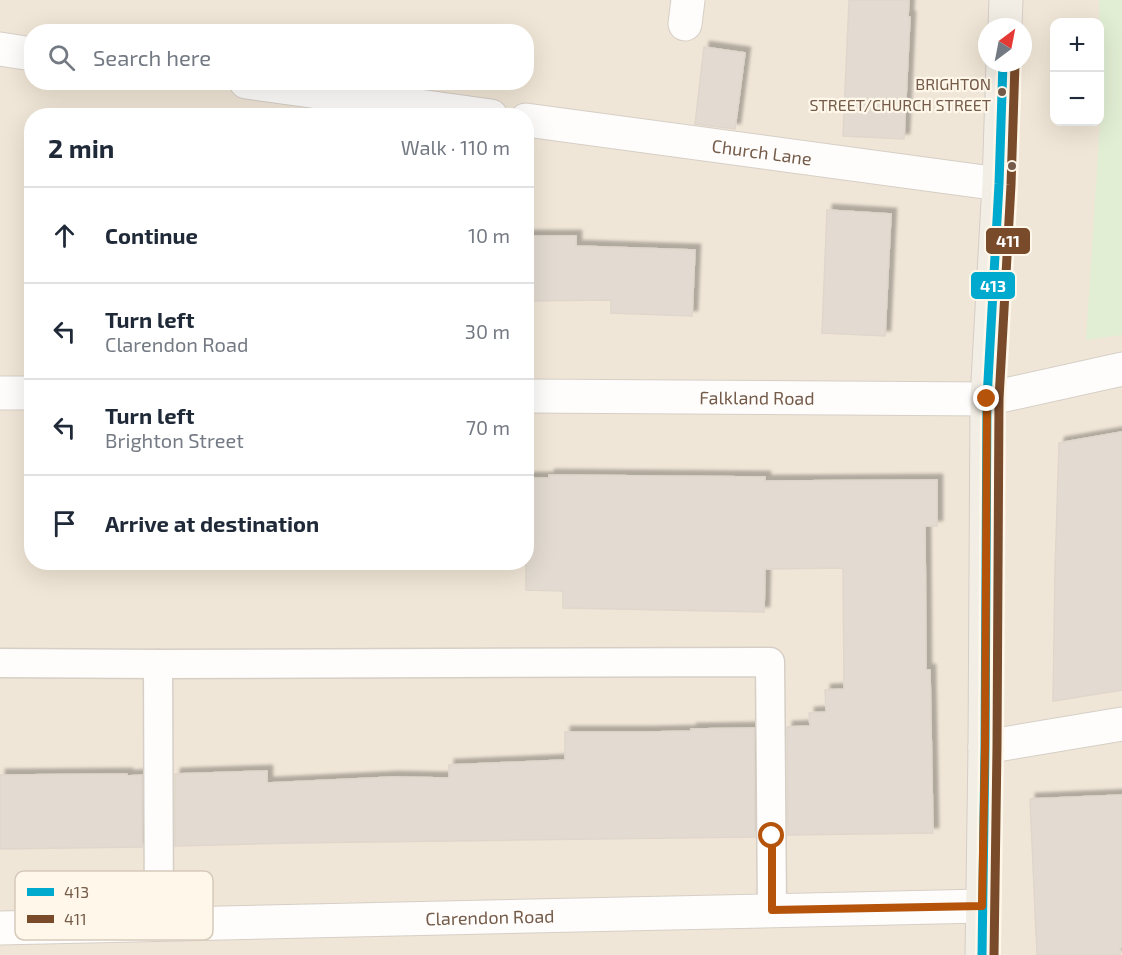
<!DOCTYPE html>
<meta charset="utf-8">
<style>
:root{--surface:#fff;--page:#f2f2f3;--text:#1f2937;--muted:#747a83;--line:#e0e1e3}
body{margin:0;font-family:"Exo 2",sans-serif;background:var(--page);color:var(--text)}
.controls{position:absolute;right:18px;top:18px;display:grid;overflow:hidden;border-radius:12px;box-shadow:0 6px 24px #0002}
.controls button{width:54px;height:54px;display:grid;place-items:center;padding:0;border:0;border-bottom:2px solid var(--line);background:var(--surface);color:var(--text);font:30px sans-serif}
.compass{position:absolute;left:978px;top:18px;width:54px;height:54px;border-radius:50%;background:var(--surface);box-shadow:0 6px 24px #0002;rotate:32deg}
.stop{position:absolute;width:18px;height:18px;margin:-14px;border:4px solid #b45309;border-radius:50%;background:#fff}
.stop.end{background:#b45309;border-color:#fff;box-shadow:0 2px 6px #0008}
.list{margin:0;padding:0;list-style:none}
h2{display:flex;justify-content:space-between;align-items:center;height:78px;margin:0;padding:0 24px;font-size:26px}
h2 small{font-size:20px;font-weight:400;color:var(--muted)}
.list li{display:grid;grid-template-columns:39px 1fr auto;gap:18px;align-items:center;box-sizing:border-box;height:96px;padding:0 24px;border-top:2px solid var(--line)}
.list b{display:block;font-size:22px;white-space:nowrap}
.list p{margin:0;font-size:20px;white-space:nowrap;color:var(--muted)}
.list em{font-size:20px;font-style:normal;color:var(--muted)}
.icon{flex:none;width:33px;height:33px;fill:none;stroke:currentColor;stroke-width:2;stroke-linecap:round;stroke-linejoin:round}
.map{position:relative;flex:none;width:1122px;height:955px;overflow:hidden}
.search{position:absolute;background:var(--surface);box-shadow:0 6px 24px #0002;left:24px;top:24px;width:510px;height:66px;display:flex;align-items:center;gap:15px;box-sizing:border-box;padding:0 21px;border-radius:24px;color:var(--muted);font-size:22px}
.panel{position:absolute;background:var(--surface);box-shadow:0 6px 24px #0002;left:24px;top:108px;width:510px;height:462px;border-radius:24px}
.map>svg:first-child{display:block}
.residential{fill:#f0e6d7;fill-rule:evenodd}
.green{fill:#e2eed4}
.building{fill:#e3dbd1;stroke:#e0d6cc;stroke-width:1.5;filter:url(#shadow)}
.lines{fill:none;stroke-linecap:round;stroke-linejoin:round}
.lane-casing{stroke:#d6cfc6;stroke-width:31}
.street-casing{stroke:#d6cfc6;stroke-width:35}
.primary-casing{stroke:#d5cdc6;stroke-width:35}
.lane{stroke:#fefdfc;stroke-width:28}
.street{stroke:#fefdfc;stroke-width:33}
.primary{stroke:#f2eee5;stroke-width:33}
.bus-1-casing{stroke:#fff8ea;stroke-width:14}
.bus-2-casing{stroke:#fff8ea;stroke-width:14}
.bus-1{stroke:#00a9ce;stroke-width:9}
.bus-2{stroke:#7a4b2a;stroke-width:9}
.route{stroke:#b45309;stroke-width:8}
.bus-dot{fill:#755b49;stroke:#fff8ea;stroke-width:2}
.labels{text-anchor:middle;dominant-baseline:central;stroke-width:4.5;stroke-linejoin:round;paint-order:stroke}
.bus-label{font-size:16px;fill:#755b49;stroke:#fff8ea;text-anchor:end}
.street-label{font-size:18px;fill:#755b49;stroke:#fff8ea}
.key{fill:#fff8ea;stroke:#d6c9ba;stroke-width:1.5}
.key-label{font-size:16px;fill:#755b49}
.line-badge{stroke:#fff8ea;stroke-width:2}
.badge-label{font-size:16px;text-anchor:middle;font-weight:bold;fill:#fff}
</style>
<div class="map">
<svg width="1122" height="955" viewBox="0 0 1122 955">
<defs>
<filter id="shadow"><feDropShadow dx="5.5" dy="-5.5" stdDeviation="1.5" flood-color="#0004"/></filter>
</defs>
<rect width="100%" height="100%" fill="#f7f3ea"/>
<path class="residential" d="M0 0H1122V955H0ZM1054 22H1100V122H1054ZM987 27H1023V63H987ZM32 32H526V82H32ZM32 116H526V562H32Z"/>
<path class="green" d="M1099 0H1122V335L1086 340 1100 122Z"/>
<g class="building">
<path d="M849 0H909L908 17H910L904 139 843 136Z"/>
<path d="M704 47 745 53 735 129 695 124Z"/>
<path d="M827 210 891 214 885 336 822 333Z"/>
<path d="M526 236H576V246L695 250 692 316 611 313V300L526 301Z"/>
<path d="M1122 432V690L1053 701 1055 571 1059 443Z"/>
<path d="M549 475 765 477V481L937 480V526H925L926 670H930L933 833 788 835 787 727 810 726 809 713 826 712 825 690 844 689 843 568 765 569 764 612 563 608V591L526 590V478H549Z"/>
<path d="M754 728 755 837 293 843 175 846V774L267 771V783L393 777 449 778V765L565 760V732H650L691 731V729Z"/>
<path d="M127 774V776L142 775V847L0 849V775Z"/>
<path d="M1122 795V947L1120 948V955H1037L1030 799Z"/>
</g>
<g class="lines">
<g class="lane-casing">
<g id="lane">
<path d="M0 663 158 664"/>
<path d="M159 924 158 664 770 662 772 910"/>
</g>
</g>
<g class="street-casing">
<g id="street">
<path d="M685 24 688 0"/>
<path d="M0 49 32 54"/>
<path d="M246 82 491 116"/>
<path id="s1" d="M526 120 999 184"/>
<path d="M0 393H32"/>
<path id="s2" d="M526 396 987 399 1122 369"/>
<path d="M985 747 1122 724"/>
<path id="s3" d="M0 928 982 906"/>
</g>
</g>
<g class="primary-casing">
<g id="primary">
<path d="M1005 27 1006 0"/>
<path d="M982 955 985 747 987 399 999 184 1003 63"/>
</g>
</g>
<use href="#lane" class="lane"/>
<use href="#street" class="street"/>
<use href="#primary" class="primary"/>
<g class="bus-1-casing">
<path id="bus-1" d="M982 955 985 747 987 399 999 184 1003 63"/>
</g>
<g class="bus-2-casing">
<path id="bus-2" d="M994 955 997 747 999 399 1011 185 1015 63"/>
</g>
<use href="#bus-1" class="bus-1"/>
<use href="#bus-2" class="bus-2"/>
</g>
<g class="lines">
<path class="route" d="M772 836V910L982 906 985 747 987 399"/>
</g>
<g class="bus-dot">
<circle cx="1002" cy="92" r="5"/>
<circle cx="1012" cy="166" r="5"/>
</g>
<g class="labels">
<g class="bus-label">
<text x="991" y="83">BRIGHTON<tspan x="991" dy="21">STREET/CHURCH STREET</tspan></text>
</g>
<g class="street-label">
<text stroke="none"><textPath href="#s1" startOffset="238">Church Lane</textPath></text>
<text stroke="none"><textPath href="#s2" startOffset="231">Falkland Road</textPath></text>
<text stroke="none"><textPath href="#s3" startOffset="490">Clarendon Road</textPath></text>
</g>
</g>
<rect x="15" y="871" width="198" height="69" rx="9" class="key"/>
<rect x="27" y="888" width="27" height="8" fill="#00a9ce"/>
<rect x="27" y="915" width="27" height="8" fill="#7a4b2a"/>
<g class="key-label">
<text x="64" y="898">413</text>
<text x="64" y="925">411</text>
</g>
<g class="line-badge">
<rect x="985" y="227" width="46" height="28" rx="6" fill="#7a4b2a"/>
<rect x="970" y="271" width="46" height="29" rx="6" fill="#00a9ce"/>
</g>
<g class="badge-label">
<text x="1008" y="247">411</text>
<text x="993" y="292">413</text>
</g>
</svg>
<div class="controls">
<button>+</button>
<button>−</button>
</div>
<svg class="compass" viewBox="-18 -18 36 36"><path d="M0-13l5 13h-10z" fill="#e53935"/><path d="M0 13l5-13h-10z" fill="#747a83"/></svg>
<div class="stop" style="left:772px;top:836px"></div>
<div class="stop end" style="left:987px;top:399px"></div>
<div class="search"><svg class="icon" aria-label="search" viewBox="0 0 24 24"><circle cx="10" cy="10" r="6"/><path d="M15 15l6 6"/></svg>Search here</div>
<section class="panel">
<h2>2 min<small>Walk · 110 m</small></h2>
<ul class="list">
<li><svg class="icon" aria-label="ahead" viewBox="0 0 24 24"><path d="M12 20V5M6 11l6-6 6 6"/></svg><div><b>Continue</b></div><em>10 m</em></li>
<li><svg class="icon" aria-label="left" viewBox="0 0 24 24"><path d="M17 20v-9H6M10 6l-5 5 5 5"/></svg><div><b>Turn left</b><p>Clarendon Road</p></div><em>30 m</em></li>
<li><svg class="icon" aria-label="left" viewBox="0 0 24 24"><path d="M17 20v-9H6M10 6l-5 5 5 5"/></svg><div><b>Turn left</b><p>Brighton Street</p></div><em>70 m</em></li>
<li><svg class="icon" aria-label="arrive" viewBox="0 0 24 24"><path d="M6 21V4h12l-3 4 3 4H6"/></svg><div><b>Arrive at destination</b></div></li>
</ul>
</section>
</div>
